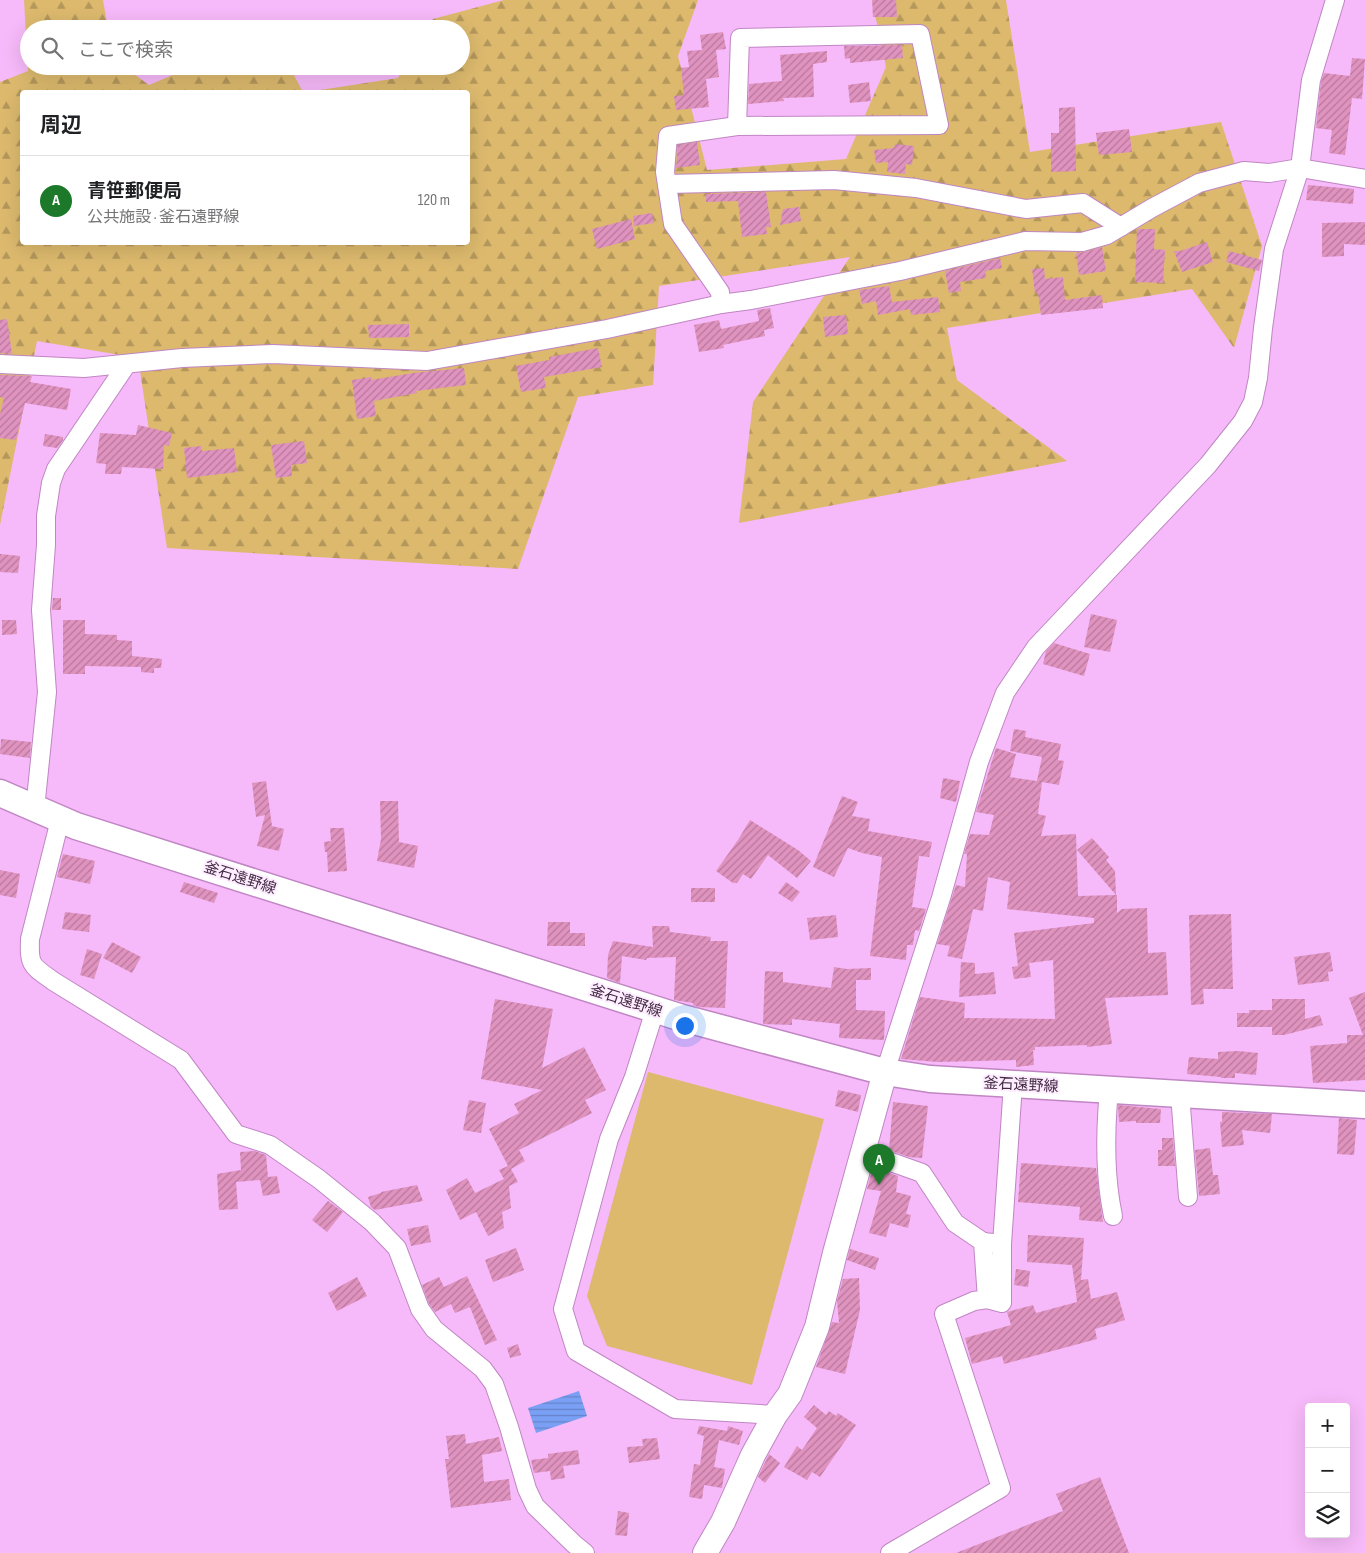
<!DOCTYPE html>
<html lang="ja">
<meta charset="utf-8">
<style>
:root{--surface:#fff;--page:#f6f6f6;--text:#202124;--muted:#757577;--line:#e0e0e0;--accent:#1c7929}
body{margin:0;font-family:"Sofia Sans Condensed","Noto Sans JP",sans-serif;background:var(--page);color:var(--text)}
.controls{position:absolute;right:15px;bottom:15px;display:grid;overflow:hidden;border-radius:5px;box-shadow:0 5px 20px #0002}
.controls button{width:45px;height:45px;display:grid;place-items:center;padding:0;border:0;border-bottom:1px solid var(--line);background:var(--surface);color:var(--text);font:25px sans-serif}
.you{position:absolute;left:684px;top:1025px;width:18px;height:18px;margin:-12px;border:4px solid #fff;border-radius:50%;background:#1a73e8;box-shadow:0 0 0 8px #1a73e833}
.badge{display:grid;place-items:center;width:32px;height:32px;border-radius:50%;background:var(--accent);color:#fff;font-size:16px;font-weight:700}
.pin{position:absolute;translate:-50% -41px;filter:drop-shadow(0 1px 2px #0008)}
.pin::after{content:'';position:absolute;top:26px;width:18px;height:15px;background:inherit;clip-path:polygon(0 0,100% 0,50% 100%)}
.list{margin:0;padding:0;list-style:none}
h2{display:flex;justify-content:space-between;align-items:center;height:65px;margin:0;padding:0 20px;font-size:21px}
h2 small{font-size:16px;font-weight:400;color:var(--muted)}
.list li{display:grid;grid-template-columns:32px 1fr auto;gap:15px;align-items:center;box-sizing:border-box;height:90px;padding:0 20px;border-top:1px solid var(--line)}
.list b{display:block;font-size:19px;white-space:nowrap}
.list p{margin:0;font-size:16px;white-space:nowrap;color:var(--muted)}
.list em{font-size:16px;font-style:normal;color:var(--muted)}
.icon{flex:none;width:28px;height:28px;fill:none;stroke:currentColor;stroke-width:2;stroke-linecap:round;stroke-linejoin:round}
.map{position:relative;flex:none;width:1365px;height:1553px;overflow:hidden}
.search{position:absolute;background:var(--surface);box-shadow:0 5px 20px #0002;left:20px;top:20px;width:450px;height:55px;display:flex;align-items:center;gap:12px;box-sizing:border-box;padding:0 18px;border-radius:28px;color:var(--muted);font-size:19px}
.panel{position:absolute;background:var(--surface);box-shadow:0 5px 20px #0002;left:20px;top:90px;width:450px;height:155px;border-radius:5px}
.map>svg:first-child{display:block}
.forest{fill:url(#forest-firs)}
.garden{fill:#dcb96d}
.water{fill:url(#water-rules)}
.building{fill:url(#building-hatch)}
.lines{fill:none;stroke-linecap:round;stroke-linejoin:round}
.street-casing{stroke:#c086c3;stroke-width:20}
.secondary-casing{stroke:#c086c3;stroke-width:26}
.primary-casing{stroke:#c086c3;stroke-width:29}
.street{stroke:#fff;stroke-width:18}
.secondary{stroke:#fff;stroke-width:24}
.primary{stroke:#fff;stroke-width:26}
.labels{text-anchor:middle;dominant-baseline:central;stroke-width:4;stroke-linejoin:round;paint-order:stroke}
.street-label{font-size:15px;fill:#432b44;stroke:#feecff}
</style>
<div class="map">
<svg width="1365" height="1553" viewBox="0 0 1365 1553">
<defs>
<pattern id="forest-firs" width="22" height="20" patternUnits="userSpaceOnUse" patternTransform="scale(1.25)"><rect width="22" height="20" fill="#dcb96d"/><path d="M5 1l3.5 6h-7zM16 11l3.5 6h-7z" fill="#b4975b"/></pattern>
<pattern id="water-rules" width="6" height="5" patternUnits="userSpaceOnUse" patternTransform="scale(1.25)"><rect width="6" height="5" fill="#7aa0f5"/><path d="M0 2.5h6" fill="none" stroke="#6683c8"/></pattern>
<pattern id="building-hatch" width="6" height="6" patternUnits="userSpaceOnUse" patternTransform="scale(1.25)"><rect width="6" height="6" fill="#e093bf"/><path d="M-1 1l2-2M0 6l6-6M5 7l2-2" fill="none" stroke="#b7789d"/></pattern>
</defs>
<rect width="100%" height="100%" fill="#f6b9f9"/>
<path class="forest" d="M24 0H103L108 29H29V66H123L149 85 194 66H289L303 92H22V242H468V92H307L398 78 405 66H461V29H427L433 19 504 0H698L678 56 707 170 846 159 886 67 872 0H1006L1030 152 1221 122 1262 246 1234 348 1192 289 947 328 957 380 1067 461 739 523 753 402 850 257 659 286 653 385 578 397 518 569 167 548 138 358 37 341 0 525V82L28 71Z"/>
<path class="garden" d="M648 1072 824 1119 752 1385 607 1346 587 1296Z"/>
<path class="water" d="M579 1391 587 1416 536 1433 528 1408Z"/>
<g class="building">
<path d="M872 0H896L897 17H873Z"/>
<path d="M723 32 726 49 716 50 719 77 706 79 709 107 676 110 674 96 684 95 681 68 689 67 687 51 702 50 700 35Z"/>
<path d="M902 45 903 58 850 63V58L845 59 844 46Z"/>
<path d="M827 51V62L813 64 814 97 783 98 784 101 748 104 749 84 782 81 780 55Z"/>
<path d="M1352 58 1365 59 1362 99 1352 98 1345 155 1329 153 1332 130 1316 128 1321 82 1324 73 1350 76Z"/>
<path d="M869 82 871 101 850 103 848 85Z"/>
<path d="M1075 107 1076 171 1051 172V133H1059V108Z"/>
<path d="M1129 129 1132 152 1099 155 1096 133Z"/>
<path d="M697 142 700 165 676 168 678 145Z"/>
<path d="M895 144 914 146 912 165 906 164 905 174 887 172 888 162 876 163 874 150 894 148Z"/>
<path d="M1308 185 1354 189 1353 204 1306 200Z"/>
<path d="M766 192 771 227H766L767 234 742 237 738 201 706 202V194Z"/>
<path d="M799 207 801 221 780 225 783 209Z"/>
<path d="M652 213 654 223 634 226 633 216Z"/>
<path d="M631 219 635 239 597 249 592 229Z"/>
<path d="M1365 222V245L1344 244V256L1322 257V223Z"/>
<path d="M1137 229H1155L1154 249 1165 250 1163 283 1135 282Z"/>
<path d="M1207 242 1213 262 1182 272 1174 251H1180Z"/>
<path d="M1102 247 1106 271 1079 275 1076 253 1085 252Z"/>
<path d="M1229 251 1262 260 1259 271 1226 262Z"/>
<path d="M1000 258 1002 268 985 271 986 278 960 282 961 291 949 293 945 271Z"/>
<path d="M1044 268 1045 279 1063 277 1065 300 1102 295 1103 308 1041 315 1038 293H1035L1032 269Z"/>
<path d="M889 286 892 302 938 297 940 312 911 315 910 309 878 315 876 301 862 304 859 290Z"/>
<path d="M770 308 774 328 764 330 765 336 723 345 724 348 699 352 694 325 719 320 721 329 759 321 757 310Z"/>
<path d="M846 315 848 334 825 337 823 317Z"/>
<path d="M7 319 12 354 0 353V320Z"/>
<path d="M409 324V337L369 338 368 325Z"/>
<path d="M598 348 602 367 544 377 546 388 521 392 516 366 549 360V357Z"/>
<path d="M464 368 466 385 416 391 417 393 374 401 376 416 357 419 352 380 371 377V380L413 373Z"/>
<path d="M0 375 32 376 30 382 71 389 67 410 25 403 16 440 0 438V414L4 398 0 397Z"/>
<path d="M138 425 172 433 169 446 164 445 163 469 122 467 121 474H105L106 464 96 463 100 433 136 435Z"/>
<path d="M45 434 63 437V440L57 448 43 446Z"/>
<path d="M304 441 307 463 291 465 292 476 276 478 271 445Z"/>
<path d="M201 446 202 451 234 448 237 472 187 478 184 448Z"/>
<path d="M0 554 20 556 18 573 0 572Z"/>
<path d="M53 598H61V610H52Z"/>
<path d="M1091 614 1117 620 1110 652 1084 647Z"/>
<path d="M2 620H16L17 634 2 635Z"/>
<path d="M63 620H85V634L117 635V640L132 641V656L162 659 161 668H154V673L141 672V667L85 666V674H63Z"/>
<path d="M1054 643 1090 654 1084 676 1043 664 1046 651Z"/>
<path d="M1014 729 1026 731 1025 737 1061 744 1058 760 1064 761 1059 785 1042 782 1038 814 1046 816 1041 836 1076 834 1078 896 1117 895V913L1122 909 1147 908 1148 953 1166 952 1168 995 1105 998 1112 1044 1087 1047V1045L1035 1047V1050H1033L1034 1065 1016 1067V1060L938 1062 901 1059 920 997 965 1003 964 1018 1055 1019 1053 960 1029 963 1031 977 1014 979 1012 967 1018 966 1014 933 1094 923V918L1007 909 1010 882 988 877 983 911 973 909 962 959 947 956 950 946 937 944 956 885 965 887 967 854H964L970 834 989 835 994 815 976 812 996 748 1016 754 1010 777 1037 781 1042 757 1010 751Z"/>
<path d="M1 739 31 742 30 758 0 754Z"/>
<path d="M943 778 960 781 956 802 940 798Z"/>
<path d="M266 781 272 826 284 829 279 851 257 846 265 815 256 817 252 783Z"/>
<path d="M842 796 858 802 852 816 870 819 868 831 932 842 929 857 919 856 912 907 926 909 919 931 915 930 913 945H907L906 960 870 956 882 857 862 853 848 848 834 877 813 867Z"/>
<path d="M380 801H398L399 842 418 846 414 868 377 861 381 839Z"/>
<path d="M750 820 798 850 811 861 797 878 768 855 751 879 743 874 737 883H733L716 871 738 840Z"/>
<path d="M330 828H344L347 871 328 872 327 852H325L324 842 331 841Z"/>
<path d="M1092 838 1109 857 1106 860 1115 871 1116 895 1077 850Z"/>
<path d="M63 854 95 861 90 884 57 877Z"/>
<path d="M0 870 20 874 16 898 0 895Z"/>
<path d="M184 882 218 893 214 903 180 892Z"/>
<path d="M786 882 800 892 792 902 778 893Z"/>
<rect x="691" y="888" width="24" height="14"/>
<path d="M65 912 91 915 89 932 62 929Z"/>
<path d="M1231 914 1233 989H1203L1204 1004 1191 1005 1189 915Z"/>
<path d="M836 915 838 937 810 940 807 918Z"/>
<path d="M548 922H570V933H585V946H547Z"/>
<path d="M652 926H669L670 932 711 937 710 941H728L725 1008 699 1007 693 1005V1003L674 1000 676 957 647 958 646 960 622 956 620 983 607 978 608 955 613 941 653 947Z"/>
<path d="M112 942 141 957 132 973 103 958Z"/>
<path d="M87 949 102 954 94 979 80 975Z"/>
<path d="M1330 952 1333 971 1328 972 1329 981 1298 985 1294 957Z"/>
<path d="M961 962 975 963V974L994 972 996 994 959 997Z"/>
<path d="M834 967 847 969 871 968V980H856V1010L885 1011 884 1040 839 1038 840 1024 792 1019V1025L763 1024 765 971 783 972V982L831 988Z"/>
<path d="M1365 992V1080L1313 1083 1310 1046 1347 1043V1035H1363L1349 998Z"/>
<path d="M495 999 553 1009 542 1068 584 1047 606 1090 585 1100 592 1113 519 1150 525 1161 511 1169 518 1182 509 1186 511 1208 502 1212 504 1228 488 1236 476 1212 460 1220 446 1190 467 1178 475 1193 504 1179 499 1170 508 1166 489 1129 519 1113 514 1104 542 1090 481 1079Z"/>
<path d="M1272 999H1305V1019L1320 1015 1323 1025 1284 1035H1272V1027H1237V1013H1249V1010H1272Z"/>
<path d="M1238 1051 1258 1053 1256 1075 1235 1073V1078H1221V1077L1187 1074 1189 1057 1218 1059V1052Z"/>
<path d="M838 1090 861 1095 858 1112 835 1106Z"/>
<path d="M469 1100 486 1103 481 1133 463 1130Z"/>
<path d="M893 1102 928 1106 922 1158 909 1157 889 1150Z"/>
<path d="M1118 1105 1161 1109 1160 1123H1136V1121L1119 1122Z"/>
<path d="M1222 1112 1272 1114 1270 1133 1242 1130 1244 1145 1222 1147 1220 1122H1222Z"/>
<path d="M1339 1118 1357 1120 1354 1155 1337 1154Z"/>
<path d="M1162 1138H1173L1175 1166H1158V1150H1162Z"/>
<path d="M1210 1148 1213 1175H1218L1220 1194 1199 1196 1195 1150Z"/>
<path d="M255 1151 266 1155 268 1177 277 1176 280 1193 263 1196 260 1180 236 1182 238 1209 219 1210 217 1174 241 1170 240 1152Z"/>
<path d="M1021 1163 1096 1168 1103 1222 1079 1220 1080 1207 1018 1202Z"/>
<path d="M872 1171 886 1172 898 1176 896 1192 911 1196 906 1214 911 1215 908 1228 890 1223 886 1237 869 1233 881 1191 867 1189Z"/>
<path d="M417 1185 423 1201 375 1210 371 1207 368 1197 381 1193V1192Z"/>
<path d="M328 1201 343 1212 327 1232 312 1220Z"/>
<path d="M428 1225 431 1242 411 1246 407 1229Z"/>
<path d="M1028 1235 1084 1238 1081 1280 1088 1279 1091 1299 1117 1292 1125 1320 1095 1329 1097 1339 1004 1364 1002 1356 972 1364 965 1338 1011 1325 1007 1312 1033 1305 1036 1313 1077 1302 1076 1294 1078 1293H1076L1072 1265 1027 1262Z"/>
<path d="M516 1248 524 1270 493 1282 485 1260Z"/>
<path d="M850 1249 879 1258 875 1270 847 1260Z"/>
<path d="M1016 1269 1030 1271 1028 1287 1014 1285Z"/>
<path d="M467 1276 497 1340 485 1345 470 1307 455 1313 451 1304 435 1312 429 1304 422 1285 439 1277 444 1287Z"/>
<path d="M357 1277 367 1296 337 1311 328 1293Z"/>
<path d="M859 1278 860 1310 845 1374 816 1367 832 1322 839 1323 837 1301 843 1279Z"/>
<path d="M518 1344 521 1355 510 1358 507 1348Z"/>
<path d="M814 1405 826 1415 829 1411 836 1416 838 1413 856 1425 820 1477 812 1472 807 1480 784 1467 797 1446 802 1450 817 1428 804 1417Z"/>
<path d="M699 1426 727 1431 728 1426 743 1431 739 1445 719 1440 714 1467 725 1469 722 1488 704 1485 702 1499 689 1497 694 1464 700 1465 704 1436 697 1434Z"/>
<path d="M465 1434 466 1444 499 1437 502 1451 482 1455 484 1482 509 1479 511 1500 451 1508 445 1459H449L446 1436Z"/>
<path d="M657 1438 660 1459 629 1463 627 1447 643 1446 642 1439Z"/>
<path d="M578 1450 580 1464 563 1466 565 1478 551 1480 550 1471 534 1473 531 1460 548 1458V1454Z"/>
<path d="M769 1454 780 1463 765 1483 758 1477Z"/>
<path d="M1100 1477 1129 1553H956L1063 1511 1056 1494Z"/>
<path d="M618 1511 629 1513 627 1536 615 1535Z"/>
</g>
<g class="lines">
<g class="street-casing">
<g id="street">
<path d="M920 34 939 125 737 126 740 38Z"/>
<path d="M667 184 834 180 916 188 1026 209 1083 203 1121 227"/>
<path d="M721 304 720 292 673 224 665 172 668 136 737 126"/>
<path d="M0 364 84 368 182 358 273 354 427 361 607 329 721 304 751 300 900 271 1025 241 1082 242 1107 235 1152 208 1199 183 1244 171 1269 173 1300 168 1365 179"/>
<path d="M35 809 47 692 41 610 46 545V516L51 483 56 469 127 364"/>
<path d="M60 820 30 939C29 966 31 965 53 981L181 1060 236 1134 270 1145 319 1179 372 1222 397 1248 420 1309 434 1329 483 1369 494 1384 509 1427 527 1489 535 1506 574 1544 585 1553"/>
<path d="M655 1010 634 1077 609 1139 563 1309 576 1351 675 1409 775 1415"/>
<path d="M885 1072 941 898 979 762 1005 693 1036 647 1208 465 1243 421 1253 402 1258 378 1263 328 1274 249 1300 168 1311 80 1335 0"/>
<path d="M1109 1090C1105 1132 1104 1174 1113 1216"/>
<path d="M1180 1094 1188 1197"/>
<path d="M863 1152 922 1173 955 1223 983 1242 987 1299 974 1301 944 1314 1001 1488 890 1553"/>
<path d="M983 1242 1002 1244 1013 1084"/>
<path d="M987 1299 1002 1303V1244"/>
</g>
</g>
<g class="secondary-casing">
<path id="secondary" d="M705 1553 723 1522 753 1455 775 1415 790 1394 817 1327 835 1253 885 1072"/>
</g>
<g class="primary-casing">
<path id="primary" d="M0 793 76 826 679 1017 885 1072 930 1079 1365 1105"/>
</g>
<use href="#street" class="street"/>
<use href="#secondary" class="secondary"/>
<use href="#primary" class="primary"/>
</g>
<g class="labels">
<g class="street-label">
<text transform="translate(240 878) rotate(18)">釜石遠野線</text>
<text transform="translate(626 1001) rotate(18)">釜石遠野線</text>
<text transform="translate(1021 1085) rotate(3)">釜石遠野線</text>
</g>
</g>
</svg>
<div class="controls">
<button>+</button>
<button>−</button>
<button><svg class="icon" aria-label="layers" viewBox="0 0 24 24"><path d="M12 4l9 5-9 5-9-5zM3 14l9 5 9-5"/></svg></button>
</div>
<div class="you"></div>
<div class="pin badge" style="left:879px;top:1185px">A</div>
<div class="search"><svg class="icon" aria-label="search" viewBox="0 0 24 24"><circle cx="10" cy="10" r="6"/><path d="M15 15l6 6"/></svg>ここで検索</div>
<section class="panel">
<h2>周辺<small></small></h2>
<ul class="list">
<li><span class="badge">A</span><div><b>青笹郵便局</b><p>公共施設 · 釜石遠野線</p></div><em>120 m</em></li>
</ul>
</section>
</div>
